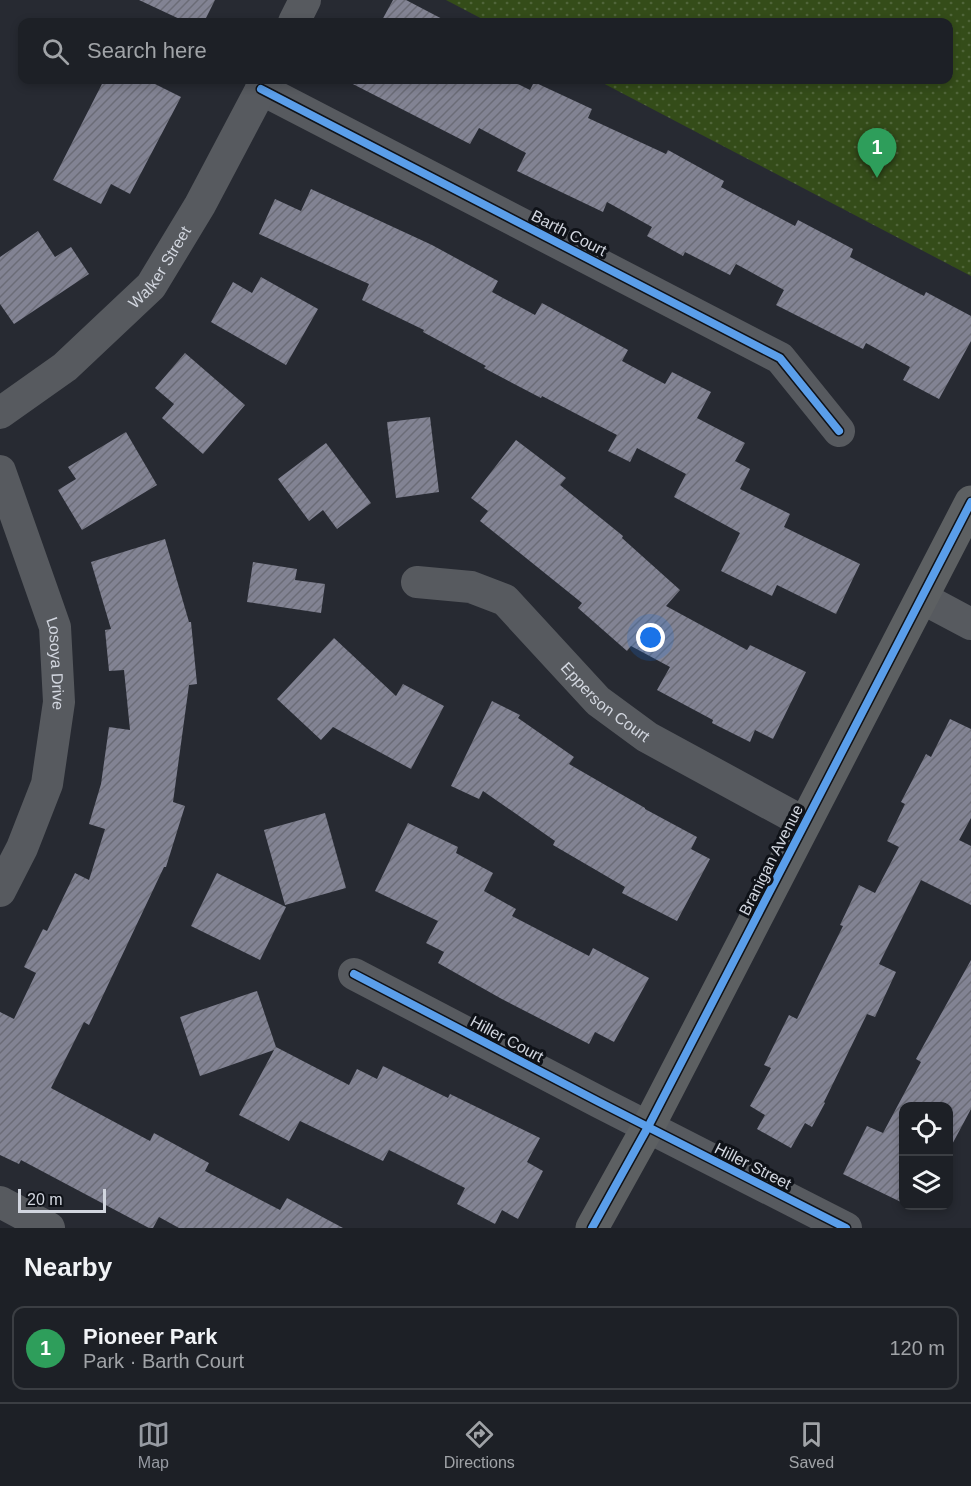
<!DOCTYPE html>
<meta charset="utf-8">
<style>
:root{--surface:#1d2026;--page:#25282e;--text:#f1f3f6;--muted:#a0a3a7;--line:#3b3e43;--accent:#969aa2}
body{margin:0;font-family:Arial,sans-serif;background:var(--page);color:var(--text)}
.controls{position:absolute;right:18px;bottom:18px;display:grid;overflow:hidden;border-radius:12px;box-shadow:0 3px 9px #0003}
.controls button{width:54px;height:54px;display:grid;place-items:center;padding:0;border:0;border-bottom:2px solid var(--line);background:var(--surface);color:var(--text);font:30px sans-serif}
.scale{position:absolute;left:18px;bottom:15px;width:88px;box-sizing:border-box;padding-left:6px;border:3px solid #d2d6df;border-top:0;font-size:16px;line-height:21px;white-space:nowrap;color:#d2d6df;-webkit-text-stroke:4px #0f1218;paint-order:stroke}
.you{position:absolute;left:651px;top:638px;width:21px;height:21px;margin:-15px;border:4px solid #fff;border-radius:50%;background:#1a73e8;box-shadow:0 0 0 9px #1a73e833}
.badge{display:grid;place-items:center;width:39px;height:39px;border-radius:50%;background:var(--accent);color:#fff;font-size:20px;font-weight:700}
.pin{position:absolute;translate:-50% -50px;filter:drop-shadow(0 2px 3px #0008)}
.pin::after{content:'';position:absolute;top:32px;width:21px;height:18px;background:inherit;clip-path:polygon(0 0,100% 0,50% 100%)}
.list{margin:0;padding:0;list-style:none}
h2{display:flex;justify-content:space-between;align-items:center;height:78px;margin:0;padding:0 24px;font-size:26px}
h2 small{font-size:20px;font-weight:400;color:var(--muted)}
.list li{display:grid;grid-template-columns:39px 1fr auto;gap:18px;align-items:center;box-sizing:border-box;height:84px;margin:0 12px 12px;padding:0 12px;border:2px solid var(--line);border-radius:12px}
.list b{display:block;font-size:22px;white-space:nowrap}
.list p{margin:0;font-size:20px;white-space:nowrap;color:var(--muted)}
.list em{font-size:20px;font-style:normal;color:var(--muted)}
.icon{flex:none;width:33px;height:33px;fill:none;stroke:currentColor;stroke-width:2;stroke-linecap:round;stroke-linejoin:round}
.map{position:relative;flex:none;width:971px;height:1228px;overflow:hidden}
.search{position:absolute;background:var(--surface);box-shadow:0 3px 9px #0003;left:18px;right:18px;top:18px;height:66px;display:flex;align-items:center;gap:15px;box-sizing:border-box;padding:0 21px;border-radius:12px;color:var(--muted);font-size:22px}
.sheet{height:174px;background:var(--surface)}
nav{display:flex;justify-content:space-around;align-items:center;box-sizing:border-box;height:84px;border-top:2px solid var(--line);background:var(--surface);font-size:16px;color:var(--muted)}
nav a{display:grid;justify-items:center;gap:3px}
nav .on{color:var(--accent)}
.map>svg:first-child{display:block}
.park{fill:url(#park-dots)}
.building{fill:url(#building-hatch)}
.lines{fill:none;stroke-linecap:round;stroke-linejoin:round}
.street{stroke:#575a5f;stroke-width:32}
.secondary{stroke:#5d6062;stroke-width:33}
.cycleway-casing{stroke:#0f1218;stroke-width:11}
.cycleway{stroke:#5a9eea;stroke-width:8}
.labels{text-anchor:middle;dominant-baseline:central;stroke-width:6;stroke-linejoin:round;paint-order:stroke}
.street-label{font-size:16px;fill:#d2d6df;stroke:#0f1218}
</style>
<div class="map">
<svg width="971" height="1228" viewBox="0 0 971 1228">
<defs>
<pattern id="park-dots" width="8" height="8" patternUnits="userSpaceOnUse" patternTransform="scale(1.5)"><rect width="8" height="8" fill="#344c19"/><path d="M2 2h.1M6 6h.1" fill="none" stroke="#50653a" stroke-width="1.8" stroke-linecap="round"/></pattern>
<pattern id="building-hatch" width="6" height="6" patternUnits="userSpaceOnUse" patternTransform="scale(1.5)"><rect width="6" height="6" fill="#828393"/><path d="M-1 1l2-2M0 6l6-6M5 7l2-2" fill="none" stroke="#6b6c77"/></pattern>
</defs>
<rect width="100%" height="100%" fill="#272a32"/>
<path class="park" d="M446 0H971V276L597 80H948V22H488Z"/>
<g class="building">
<path d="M139 0H215L204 22H186Z"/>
<path d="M393 0H406L448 22H381Z"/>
<path d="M104 80H147L181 97 130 194 111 184 101 204 53 180Z"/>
<path d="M345 80H510L530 90 534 82 592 109 588 118 666 154 668 150 724 181 721 187 795 226 798 220 853 249 850 257 924 296 926 292 971 316V341L939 399 903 380 910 367 866 343 863 349 776 305 784 290 736 264 730 275 685 252 683 256 647 236 652 227 607 202 603 212 517 171 526 153 479 128 470 144Z"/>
<path d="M311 189 432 245 498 281 492 292 535 315 542 303 628 350 622 361 665 384 672 372 711 392 697 418 745 443 735 461 750 469 740 489 790 514 784 527 860 564 836 614 777 585 772 596 721 571 740 533 674 497 686 474 637 448 630 462 608 451 617 435 542 396 541 398 484 368 486 366 423 332 424 330 362 300 369 284 259 234 275 199 301 211Z"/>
<path d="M38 231 55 257 71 247 89 274 14 324 0 304V257Z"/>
<path d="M261 277 318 309 286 365 211 322 233 282 252 293Z"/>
<path d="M185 353 245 405 203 454 162 418 174 404 155 388Z"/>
<path d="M430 417 439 492 396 498 387 422Z"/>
<path d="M126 432 157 485 82 530 58 490 76 479 68 467Z"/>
<path d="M516 440 566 478 560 485 623 536 622 538 680 590 666 606 747 650 750 645 806 672 773 739 755 730 750 742 712 723 713 720 657 690 670 667 631 646 627 651 578 608 582 603 480 521 488 511 471 498Z"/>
<path d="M326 443 371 503 337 529 323 510 309 521 278 479Z"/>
<path d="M165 539 189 622H191L197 684 189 685 173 802 185 806 166 867H164L89 1025 84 1022 51 1088 150 1141 154 1133 209 1163 205 1171 280 1210 287 1198 343 1228H179L159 1217 153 1228H149L21 1160 19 1164 0 1155V1012L14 1019 36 973 24 967 43 929 47 931 75 873 89 880 105 829 89 824 101 784 109 727 130 730 124 670 109 671 105 630 111 629 91 562Z"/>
<path d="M253 562 297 569 295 580 325 584 321 613 247 602Z"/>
<path d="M334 638 396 696 403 684 444 706 411 769 333 727 321 740 277 699Z"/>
<path d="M492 701 520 715 518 718 574 757 569 764 645 808V809L697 837 691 849 710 859 677 921 622 893 625 887 553 845 555 841 483 791 479 799 451 786Z"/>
<path d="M950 719 971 729V818L959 840 971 846V905L921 880 879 964 896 972 875 1017 867 1014 824 1102 825 1103 812 1127 805 1123 791 1148 757 1129 765 1115 750 1106 771 1068 764 1065 789 1015 797 1019 843 926 840 925 859 885 875 893 899 847 887 841 905 804 901 802 926 754 931 757Z"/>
<path d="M325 813 346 888 285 905 264 830Z"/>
<path d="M408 823 458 847 456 853 493 873 484 891 516 909 512 916 589 956 593 948 649 978 614 1042 595 1032 589 1044 500 998 438 963 444 952 426 943 438 921 375 891Z"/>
<path d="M217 873 286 907 260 960 191 926Z"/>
<path d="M971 960V1109L948 1152V1107H903V1203L843 1174 867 1126 883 1133 921 1062 916 1059Z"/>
<path d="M257 991 276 1047 349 1085 357 1069 377 1079 383 1066 448 1098 450 1094 540 1138 527 1162 543 1171 518 1219 502 1210 495 1224 457 1204 465 1188 389 1150 383 1161 300 1121 289 1141 239 1115 274 1050 200 1076 180 1017Z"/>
</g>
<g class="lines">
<g class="street">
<path d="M294 22 305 0"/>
<path d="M261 89 780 358 839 431"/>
<path id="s1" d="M0 413 65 367 151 286 200 205 266 80"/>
<path id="s2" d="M0 471 55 627 59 702 47 784 22 848 0 891"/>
<path id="s3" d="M417 582 471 587 505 600 598 701 647 737 805 823"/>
<path d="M922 598 971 624"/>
<path d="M354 974 599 1102 846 1228"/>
<path d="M0 1202 49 1228"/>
</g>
<path class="secondary" d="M592 1228 648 1127 971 502"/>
<g class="cycleway-casing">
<g id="cycleway">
<path d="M261 89 780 358 839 431"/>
<path d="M354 974 599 1102 846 1228"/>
<path d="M592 1228 648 1127 971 502"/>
</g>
</g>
<use href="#cycleway" class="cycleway"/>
</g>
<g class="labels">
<g class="street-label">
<text transform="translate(569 233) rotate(27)">Barth Court</text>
<text stroke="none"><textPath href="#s1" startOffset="218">Walker Street</textPath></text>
<text stroke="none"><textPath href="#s2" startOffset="202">Losoya Drive</textPath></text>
<text stroke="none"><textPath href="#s3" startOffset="234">Epperson Court</textPath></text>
<text transform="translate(771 860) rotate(-63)">Branigan Avenue</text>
<text transform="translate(507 1039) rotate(28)">Hiller Court</text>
<text transform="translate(753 1166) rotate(27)">Hiller Street</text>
</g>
</g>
</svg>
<div class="controls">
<button><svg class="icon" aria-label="locate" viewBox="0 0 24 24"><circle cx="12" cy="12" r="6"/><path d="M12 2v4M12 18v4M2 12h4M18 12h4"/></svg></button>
<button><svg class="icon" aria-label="layers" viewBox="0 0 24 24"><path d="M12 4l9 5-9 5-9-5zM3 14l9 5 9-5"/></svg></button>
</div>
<div class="scale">20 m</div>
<div class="you"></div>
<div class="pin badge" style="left:877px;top:178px;background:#2e9e5b">1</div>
<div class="search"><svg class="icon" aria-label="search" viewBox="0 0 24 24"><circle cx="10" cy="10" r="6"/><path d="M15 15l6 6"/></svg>Search here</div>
</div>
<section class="sheet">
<h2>Nearby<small></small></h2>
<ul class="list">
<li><span class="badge" style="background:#2e9e5b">1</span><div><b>Pioneer Park</b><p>Park · Barth Court</p></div><em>120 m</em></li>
</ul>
</section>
<nav>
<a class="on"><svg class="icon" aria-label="map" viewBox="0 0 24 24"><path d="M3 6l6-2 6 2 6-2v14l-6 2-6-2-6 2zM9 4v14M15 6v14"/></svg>Map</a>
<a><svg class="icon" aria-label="directions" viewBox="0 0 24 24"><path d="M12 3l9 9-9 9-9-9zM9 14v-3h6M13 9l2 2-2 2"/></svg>Directions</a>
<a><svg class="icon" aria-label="saved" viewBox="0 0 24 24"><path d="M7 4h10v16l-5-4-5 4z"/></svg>Saved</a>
</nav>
